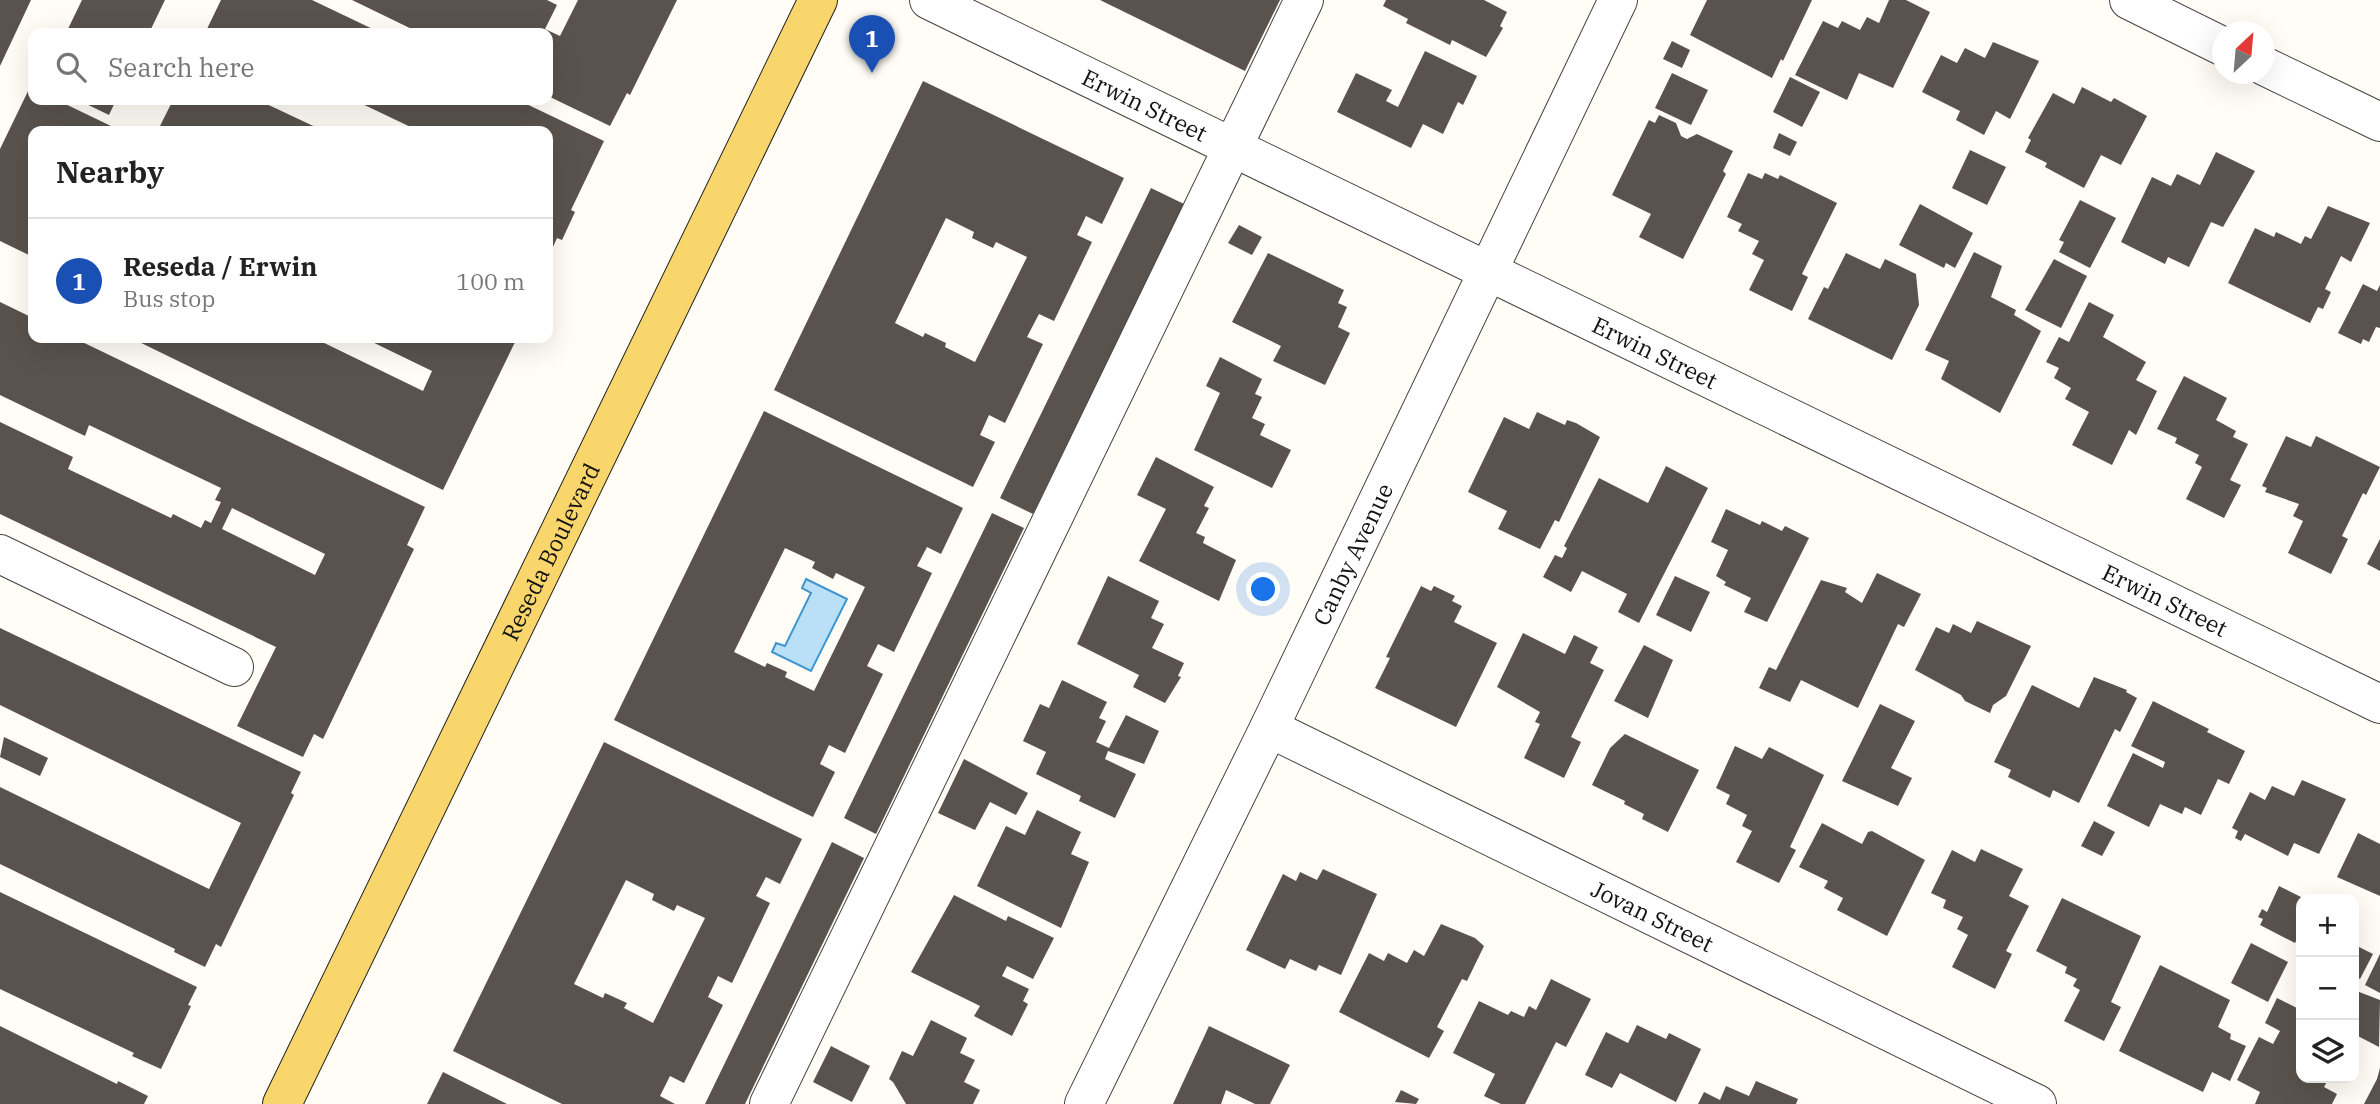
<!DOCTYPE html>
<meta charset="utf-8">
<style>
:root{--surface:#fff;--page:#f2f2f2;--text:#222;--muted:#767676;--line:#e0e0e0;--accent:#7c3aed}
body{margin:0;font-family:"IBM Plex Serif",serif;background:var(--page);color:var(--text)}
.controls{position:absolute;right:21px;bottom:21px;display:grid;overflow:hidden;border-radius:14px;box-shadow:0 7px 28px #0002}
.controls button{width:63px;height:63px;display:grid;place-items:center;padding:0;border:0;border-bottom:2px solid var(--line);background:var(--surface);color:var(--text);font:35px sans-serif}
.compass{position:absolute;left:2212px;top:21px;width:63px;height:63px;border-radius:50%;background:var(--surface);box-shadow:0 7px 28px #0002;rotate:26deg}
.you{position:absolute;left:1264px;top:590px;width:24px;height:24px;margin:-18px;border:5px solid #fff;border-radius:50%;background:#1a73e8;box-shadow:0 0 0 10px #1a73e833}
.badge{display:grid;place-items:center;width:46px;height:46px;border-radius:50%;background:var(--accent);color:#fff;font-size:23px;font-weight:700}
.pin{position:absolute;translate:-50% -58px;filter:drop-shadow(0 2px 4px #0008)}
.pin::after{content:'';position:absolute;top:37px;width:24px;height:21px;background:inherit;clip-path:polygon(0 0,100% 0,50% 100%)}
.list{margin:0;padding:0;list-style:none}
h2{display:flex;justify-content:space-between;align-items:center;height:91px;margin:0;padding:0 28px;font-size:30px}
h2 small{font-size:23px;font-weight:400;color:var(--muted)}
.list li{display:grid;grid-template-columns:46px 1fr auto;gap:21px;align-items:center;box-sizing:border-box;height:126px;padding:0 28px;border-top:2px solid var(--line)}
.list b{display:block;font-size:26px;white-space:nowrap}
.list p{margin:0;font-size:23px;white-space:nowrap;color:var(--muted)}
.list em{font-size:23px;font-style:normal;color:var(--muted)}
.icon{flex:none;width:38px;height:38px;fill:none;stroke:currentColor;stroke-width:2;stroke-linecap:round;stroke-linejoin:round}
.map{position:relative;flex:none;width:2380px;height:1104px;overflow:hidden}
.search{position:absolute;background:var(--surface);box-shadow:0 7px 28px #0002;left:28px;top:28px;width:525px;height:77px;display:flex;align-items:center;gap:18px;box-sizing:border-box;padding:0 24px;border-radius:14px;color:var(--muted);font-size:26px}
.panel{position:absolute;background:var(--surface);box-shadow:0 7px 28px #0002;left:28px;top:126px;width:525px;height:217px;border-radius:14px}
.map>svg:first-child{display:block}
.water{fill:#b9e0f7;stroke:#3f96cf;stroke-width:2}
.building{fill:#5a524d;fill-rule:evenodd}
.lines{fill:none;stroke-linecap:round;stroke-linejoin:round}
.minor-casing{stroke:#444;stroke-width:40}
.major-casing{stroke:#222;stroke-width:40}
.minor{stroke:#fff;stroke-width:38}
.major{stroke:#f9d66b;stroke-width:38}
.labels{text-anchor:middle;dominant-baseline:central;stroke-width:7;stroke-linejoin:round;paint-order:stroke}
.street-label{font-size:23px;fill:#111;stroke:#fff}
</style>
<div class="map">
<svg width="2380" height="1104" viewBox="0 0 2380 1104">
<rect width="100%" height="100%" fill="#fffdf5"/>
<path class="water" d="M806 579 847 599 811 671 772 652 776 643 785 646 811 593 802 588Z"/>
<g class="building">
<path d="M0 0H31L0 66Z"/>
<path d="M82 0H165L149 33H66Z"/>
<path d="M221 0H312L381 33H205Z"/>
<path d="M352 0H547L557 5 545 29 560 36 578 0H677L630 95 627 93 610 126 548 96V33H420Z"/>
<path d="M1100 0H1280L1245 71Z"/>
<path d="M1386 0H1484L1507 12 1500 26 1503 28 1486 57 1452 40 1450 45 1406 23 1408 19 1383 6Z"/>
<path d="M1707 0H1812L1783 61 1781 59 1772 78 1690 35Z"/>
<path d="M1889 0H1906L1930 12 1893 88 1859 73 1847 100 1795 75 1823 21 1838 28 1842 21 1860 30 1867 17 1879 23Z"/>
<path d="M1672 41 1690 50 1682 68 1663 59Z"/>
<path d="M1993 42 2039 61 2010 119 1996 111 1984 135 1956 120 1960 111 1922 92 1941 55 1957 63 1965 48 1985 58Z"/>
<path d="M1425 51 1477 76 1463 105 1458 102 1443 134 1423 124 1411 148 1337 112 1356 73 1392 90 1386 101 1398 107Z"/>
<path d="M1672 73 1708 90 1691 125 1655 108Z"/>
<path d="M1790 77 1820 92 1802 127 1773 112Z"/>
<path d="M923 81 1124 178 1102 224 1086 216 1077 235 1092 242 1054 321 1039 314 1027 337 1043 344 1005 423 989 415 980 435 995 442 973 487 774 390ZM946 218 974 232 972 238 993 248 996 242 1027 257 975 362 945 347 946 343 925 333 923 337 895 323Z"/>
<path d="M30 87 33 88V100H57L111 126 108 131H33V257L0 241V149Z"/>
<path d="M2082 87 2111 102 2114 98 2147 116 2121 165 2101 155 2084 188 2045 167 2047 163 2025 152 2031 140 2028 138 2053 93 2074 104Z"/>
<path d="M78 100H116L109 115Z"/>
<path d="M173 100H258L324 131H161L158 130Z"/>
<path d="M354 100H518L604 141 571 210 575 212 562 240 557 238 548 258V131H419Z"/>
<path d="M1659 115 1676 123 1681 136 1687 139 1697 134 1733 151 1723 171 1726 174 1683 259 1639 237 1651 214 1612 195 1649 120 1655 123Z"/>
<path d="M1779 133 1797 142 1790 156 1773 148Z"/>
<path d="M1970 150 2006 167 1987 205 1952 188Z"/>
<path d="M2216 152 2255 171 2223 227 2211 222 2189 267 2168 257 2165 264 2121 242 2152 177 2171 186 2177 174 2200 185Z"/>
<path d="M1748 173 1762 179 1765 173 1778 179 1780 175 1837 203 1802 274 1808 277 1792 311 1749 290 1764 260 1752 254 1759 241 1738 231 1742 224 1727 217Z"/>
<path d="M1151 188 1184 204 1033 514 1000 498Z"/>
<path d="M2080 200 2116 218 2090 268 2059 252 2064 242 2059 240Z"/>
<path d="M1920 204 1973 233 1955 268 1946 263 1944 268 1899 245Z"/>
<path d="M2328 206 2370 223 2351 262 2341 256 2325 289 2331 292 2323 309 2318 307 2310 323 2228 283 2255 228 2274 237 2276 232 2301 244 2305 236 2311 239Z"/>
<path d="M1239 225 1262 237 1252 255 1228 243Z"/>
<path d="M1974 252 2002 266 1991 297 2016 310 2014 315 2041 331 2000 413 1941 379 1949 361 1925 350Z"/>
<path d="M1268 253 1344 290 1338 303 1347 307 1338 327 1350 333 1325 385 1273 361 1281 346 1232 322Z"/>
<path d="M1846 253 1880 269 1885 259 1916 274 1919 305 1892 360 1808 319 1824 287 1828 289Z"/>
<path d="M2054 259 2087 276 2061 328 2025 310Z"/>
<path d="M2363 284 2377 291 2380 285V328L2376 327 2369 342 2363 339 2361 344 2338 333Z"/>
<path d="M0 302 33 318V338H74L425 507 407 545 414 549 323 739 314 734 303 757 237 726 276 647 0 514V422L73 457 68 469 171 518 173 514 201 528 205 520 211 523 221 502 215 500 221 488 89 425 85 436 0 395ZM232 508 325 554 315 575 222 529Z"/>
<path d="M2089 302 2114 315 2103 337 2146 362 2136 380 2157 391 2136 435 2129 430 2112 465 2072 445 2089 412 2065 399 2071 388 2054 378 2059 368 2046 362 2059 337 2069 342Z"/>
<path d="M131 338H314L423 391 432 371 364 338H517L443 490Z"/>
<path d="M1220 357 1262 379 1255 394 1262 397 1252 418 1265 424 1260 435 1291 450 1272 488 1194 450 1220 393 1206 386Z"/>
<path d="M2184 376 2227 398 2216 420 2236 431 2233 437 2248 444 2230 480 2241 485 2224 518 2186 499 2202 467 2195 463 2199 455 2175 443 2177 438 2157 429Z"/>
<path d="M764 411 963 508 941 554 927 547 917 566 932 573 894 652 878 644 867 666 883 674 845 753 829 745 820 764 835 772 813 817 614 720ZM785 548 815 562 812 568 833 579 836 573 865 587 814 691 785 677 787 672 767 663 765 667 734 652Z"/>
<path d="M1537 412 1565 425 1567 420 1576 423 1600 437 1559 522 1555 520 1540 549 1498 529 1507 511 1468 492 1504 417 1529 429Z"/>
<path d="M2286 436 2311 447 2316 436 2380 467 2366 495 2363 493 2342 536 2348 539 2331 574 2288 553 2303 521 2293 516 2299 504 2265 492 2267 488 2262 486Z"/>
<path d="M1156 457 1214 487 1204 506 1209 508 1196 533 1205 537 1203 543 1236 560 1219 601 1139 561 1166 509 1137 495Z"/>
<path d="M1666 466 1708 488 1639 623 1618 612 1627 594 1582 571 1571 592 1543 577 1555 555 1562 558 1567 548 1564 546 1599 478 1648 503Z"/>
<path d="M1726 509 1760 525 1762 521 1782 531 1785 526 1809 538 1767 622 1744 612 1751 598 1724 585 1726 582 1716 576 1728 550 1711 542Z"/>
<path d="M992 513 1024 528 876 834 844 818Z"/>
<path d="M2380 539V571L2367 564Z"/>
<path d="M1877 573 1921 594 1904 627 1898 624 1858 708 1801 680 1790 702 1759 688 1769 667 1776 670 1821 580 1847 588 1845 592 1862 603Z"/>
<path d="M1108 576 1159 601 1151 618 1164 624 1152 648 1184 663 1178 676 1181 677 1165 703 1133 687 1139 675 1077 644Z"/>
<path d="M1675 576 1710 592 1691 632 1656 615Z"/>
<path d="M1421 586 1431 591 1434 586 1455 596 1452 601 1462 606 1454 622 1497 643 1456 727 1375 688 1390 658 1386 657Z"/>
<path d="M1977 621 2031 646 2006 696 1993 705 1990 713 1965 701 1961 695 1915 670 1936 627 1949 633 1953 624 1971 633Z"/>
<path d="M0 628 301 772 291 793 294 795 221 947 216 944 205 967 174 952 175 949 0 864V787L209 889 241 823 0 705Z"/>
<path d="M1523 633 1565 654 1574 635 1598 647 1590 663 1604 670 1571 737 1581 742 1564 778 1524 758 1540 724 1535 722 1540 712 1497 687Z"/>
<path d="M1644 645 1673 660 1648 718 1614 701Z"/>
<path d="M2094 677 2127 690 2126 692 2137 698 2120 732 2115 729 2079 803 2053 790 2050 798 2008 777 2011 770 1994 762 2032 685 2079 708Z"/>
<path d="M1062 680 1107 702 1099 718 1106 721 1096 742 1109 748 1126 715 1159 731 1144 764 1108 751 1105 759 1136 774 1115 818 1079 801 1081 796 1036 774 1046 752 1023 741 1040 704 1049 708Z"/>
<path d="M2153 701 2209 729 2207 732 2245 751 2229 784 2218 779 2201 815 2185 807 2182 814 2160 804 2149 827 2107 806 2133 753 2163 768 2165 762 2131 746Z"/>
<path d="M1880 704 1915 721 1891 768 1912 778 1898 806 1842 781Z"/>
<path d="M1625 734 1699 770 1668 832 1642 819 1644 814 1624 804 1625 801 1592 785 1610 748Z"/>
<path d="M4 737 48 758 40 776 0 757Z"/>
<path d="M604 742 802 839 780 884 766 877 756 896 770 903 732 983 718 976 708 997 723 1005 684 1083 670 1076 660 1096 675 1104H562L453 1051ZM626 880 654 894 652 900 674 911 677 905 705 918 653 1023 624 1008 627 1003 605 993 603 998 574 984Z"/>
<path d="M1735 746 1762 759 1769 747 1824 775 1790 847 1796 850 1779 883 1736 862 1752 831 1742 826 1747 815 1726 804 1730 795 1716 788Z"/>
<path d="M964 759 1028 793 1016 815 990 802 975 830 938 813Z"/>
<path d="M2302 780 2346 799 2319 854 2294 843 2288 856 2245 834 2241 841 2235 838 2238 831 2232 828 2250 792 2265 800 2272 786 2294 796Z"/>
<path d="M1037 810 1081 832 1071 854 1089 862 1061 928 977 886 1006 826 1025 835Z"/>
<path d="M2094 821 2115 832 2102 856 2081 846Z"/>
<path d="M1822 823 1862 844 1868 832 1872 831 1925 860 1887 936 1837 910 1843 898 1824 888 1828 881 1799 867Z"/>
<path d="M2358 833 2380 844V896L2337 877Z"/>
<path d="M832 842 864 858 745 1104H705Z"/>
<path d="M1981 849 2023 869 2009 896 2029 906 2006 951 2012 954 1995 989 1952 967 1968 935 1957 929 1963 917 1943 908 1946 900 1931 893 1952 850 1975 862Z"/>
<path d="M1323 869 1377 894 1341 975 1319 965 1316 971 1290 959 1285 969 1246 950 1283 874 1296 881 1300 872 1317 880Z"/>
<path d="M2279 886 2301 897V931L2295 943 2260 925 2263 919 2258 917 2262 909 2267 912Z"/>
<path d="M0 892 197 987 188 1005 191 1006 161 1069 132 1056 134 1053 0 989Z"/>
<path d="M954 895 1006 921 1008 916 1054 938 1033 979 1007 966 1002 976 1029 989 1023 1001 1028 1004 1012 1036 974 1016 980 1006 911 972Z"/>
<path d="M2062 898 2141 936 2111 1002 2121 1007 2104 1041 2064 1021 2080 990 2073 986 2077 979 2065 973 2067 967 2036 951Z"/>
<path d="M1441 924 1475 938 1484 946 1467 981 1462 979 1437 1027 1444 1031 1429 1058 1339 1012 1369 953 1384 961 1388 953 1407 963 1414 950 1424 956Z"/>
<path d="M2251 943 2288 962 2268 1002 2231 983Z"/>
<path d="M2355 945 2373 954 2360 979 2354 976Z"/>
<path d="M2380 954V993L2365 985Z"/>
<path d="M2160 965 2230 1000 2218 1027 2231 1034 2230 1039 2246 1046 2230 1081 2212 1072 2203 1092 2119 1051Z"/>
<path d="M1551 979 1591 999 1566 1047 1556 1042 1525 1104H1501L1484 1096 1495 1074 1453 1053 1479 1001 1508 1015 1511 1011 1524 1017 1529 1006 1536 1010Z"/>
<path d="M2354 990 2380 1000 2379 1047 2354 1034Z"/>
<path d="M2277 998 2301 1010V1078H2329L2324 1087 2337 1094 2332 1104H2255L2260 1092 2237 1080 2259 1037 2273 1044 2280 1031 2265 1023Z"/>
<path d="M931 1020 967 1038 960 1053 975 1060 964 1082 980 1090 973 1104H906L893 1082 889 1079 902 1051 913 1056Z"/>
<path d="M1637 1025 1666 1039 1669 1033 1701 1049 1676 1102 1620 1073 1612 1088 1585 1075 1606 1032 1628 1043Z"/>
<path d="M0 1026 117 1084 118 1081 148 1096 144 1104H0Z"/>
<path d="M1209 1026 1290 1065 1270 1104H1255L1226 1090 1221 1104H1173Z"/>
<path d="M831 1046 870 1066 852 1102 813 1082Z"/>
<path d="M2380 1068V1104H2364L2377 1079Z"/>
<path d="M443 1072 507 1104H427Z"/>
<path d="M1756 1081 1798 1099 1796 1104H1698L1704 1092 1720 1100 1726 1086 1749 1096Z"/>
<path d="M1401 1090 1419 1099 1416 1104 1395 1102Z"/>
</g>
<g class="lines">
<g class="minor-casing">
<g id="minor">
<path id="s1" d="M929 0 2380 704"/>
<path d="M2129 0 2222 46"/>
<path d="M2264 66 2380 122"/>
<path d="M0 554 234 667"/>
<path id="s2" d="M1269 728 2037 1104"/>
<path d="M769 1104 1304 0"/>
<path id="s3" d="M1084 1104 1269 728 1618 0"/>
</g>
</g>
<g class="major-casing">
<g id="major">
<path id="s4" d="M282 1104 818 0"/>
</g>
</g>
<use href="#minor" class="minor"/>
<use href="#major" class="major"/>
</g>
<g class="labels">
<g class="street-label">
<text stroke="none"><textPath href="#s1" startOffset="240">Erwin Street</textPath></text>
<text stroke="none"><textPath href="#s1" startOffset="807">Erwin Street</textPath></text>
<text stroke="none"><textPath href="#s4" startOffset="614">Reseda Boulevard</textPath></text>
<text stroke="none"><textPath href="#s3" startOffset="612">Canby Avenue</textPath></text>
<text stroke="none"><textPath href="#s1" startOffset="1374">Erwin Street</textPath></text>
<text stroke="none"><textPath href="#s2" startOffset="427">Jovan Street</textPath></text>
</g>
</g>
</svg>
<div class="controls">
<button>+</button>
<button>−</button>
<button><svg class="icon" aria-label="layers" viewBox="0 0 24 24"><path d="M12 4l9 5-9 5-9-5zM3 14l9 5 9-5"/></svg></button>
</div>
<svg class="compass" viewBox="-18 -18 36 36"><path d="M0-13l5 13h-10z" fill="#e53935"/><path d="M0 13l5-13h-10z" fill="#767676"/></svg>
<div class="you"></div>
<div class="pin badge" style="left:872px;top:73px;background:#1a4fb4">1</div>
<div class="search"><svg class="icon" aria-label="search" viewBox="0 0 24 24"><circle cx="10" cy="10" r="6"/><path d="M15 15l6 6"/></svg>Search here</div>
<section class="panel">
<h2>Nearby<small></small></h2>
<ul class="list">
<li><span class="badge" style="background:#1a4fb4">1</span><div><b>Reseda / Erwin</b><p>Bus stop</p></div><em>100 m</em></li>
</ul>
</section>
</div>
